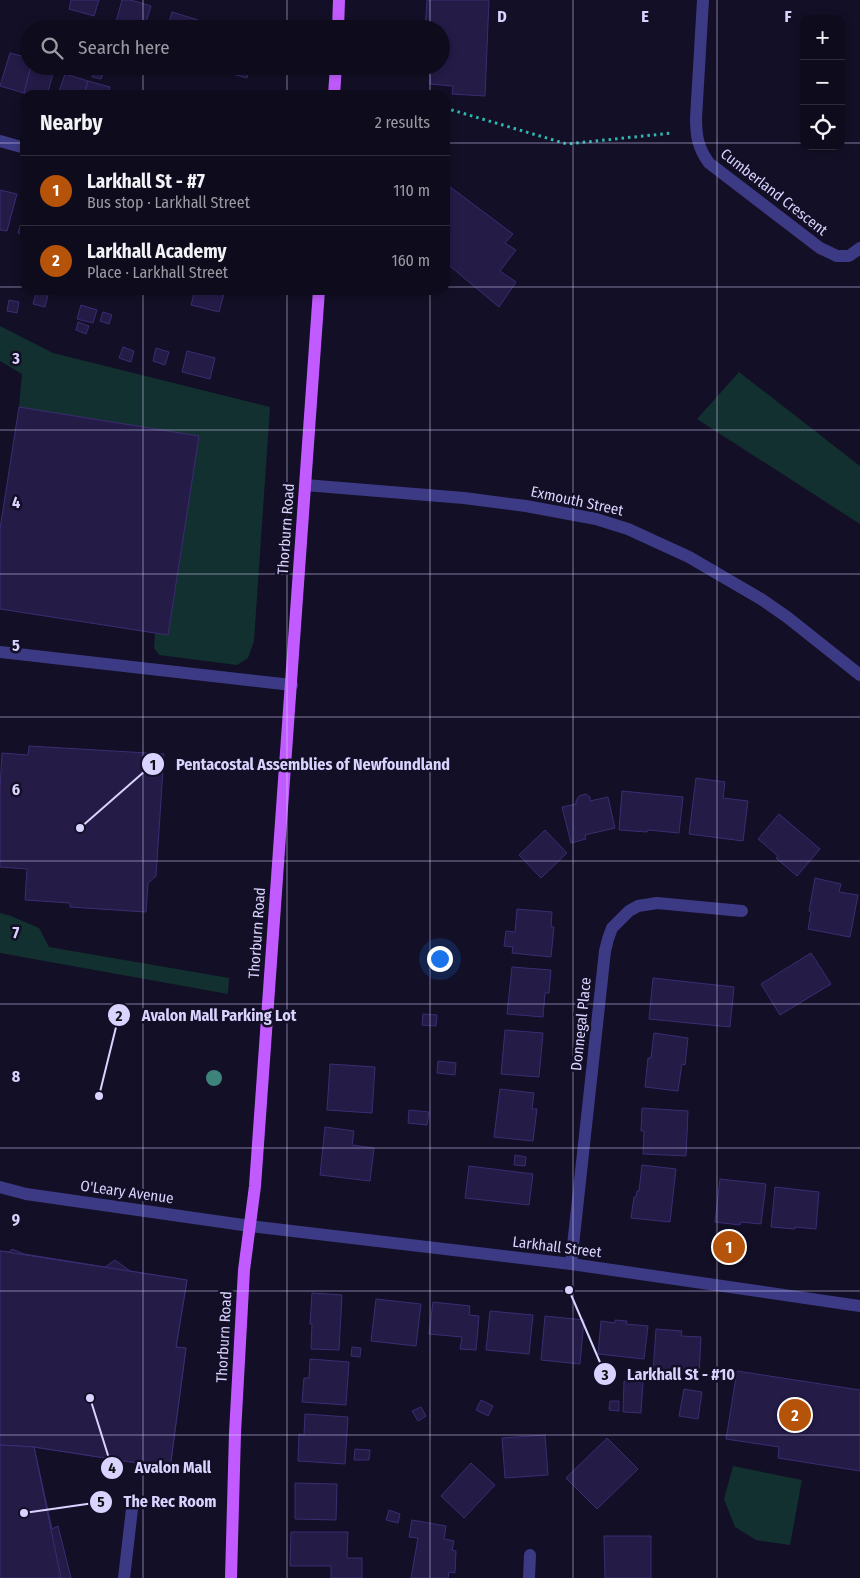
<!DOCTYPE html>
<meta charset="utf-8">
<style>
:root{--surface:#0e0b1c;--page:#1c1929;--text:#f1f3f6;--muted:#9b9ba3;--line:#2e2b3b;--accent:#b45309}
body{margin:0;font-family:"Fira Sans Condensed",sans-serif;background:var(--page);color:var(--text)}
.controls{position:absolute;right:15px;top:15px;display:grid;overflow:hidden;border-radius:10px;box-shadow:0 2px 8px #0003}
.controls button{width:45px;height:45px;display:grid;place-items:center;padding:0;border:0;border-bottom:1px solid var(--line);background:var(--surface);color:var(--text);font:25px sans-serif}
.you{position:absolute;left:439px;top:958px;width:18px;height:18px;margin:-12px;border:4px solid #fff;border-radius:50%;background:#1a73e8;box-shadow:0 0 0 8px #1a73e833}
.badge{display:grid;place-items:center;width:32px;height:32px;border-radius:50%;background:var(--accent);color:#fff;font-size:16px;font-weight:700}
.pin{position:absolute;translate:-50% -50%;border:2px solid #fff;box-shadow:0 1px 5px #0006}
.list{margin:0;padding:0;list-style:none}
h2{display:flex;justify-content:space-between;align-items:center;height:65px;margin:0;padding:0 20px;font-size:21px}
h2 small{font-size:16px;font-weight:400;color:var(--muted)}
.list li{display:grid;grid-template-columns:32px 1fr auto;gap:15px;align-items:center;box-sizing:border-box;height:70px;padding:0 20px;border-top:1px solid var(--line)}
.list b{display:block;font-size:19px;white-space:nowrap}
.list p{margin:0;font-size:16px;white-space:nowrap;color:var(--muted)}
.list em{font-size:16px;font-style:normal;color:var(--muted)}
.icon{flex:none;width:28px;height:28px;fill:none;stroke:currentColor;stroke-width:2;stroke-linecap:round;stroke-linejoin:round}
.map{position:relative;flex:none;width:860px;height:1578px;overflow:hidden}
.search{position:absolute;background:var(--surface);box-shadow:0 2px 8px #0003;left:20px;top:20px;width:430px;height:55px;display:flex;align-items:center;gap:12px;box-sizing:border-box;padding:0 18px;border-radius:28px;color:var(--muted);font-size:19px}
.panel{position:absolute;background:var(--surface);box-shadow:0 2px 8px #0003;left:20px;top:90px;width:430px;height:205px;border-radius:15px}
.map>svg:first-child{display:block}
.green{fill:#12302f}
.building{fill:#241b47;stroke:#3b2d73}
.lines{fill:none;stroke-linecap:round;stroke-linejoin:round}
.path{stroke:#2fb8b0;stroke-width:3;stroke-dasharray:2.5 4;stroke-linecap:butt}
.minor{stroke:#3d3a85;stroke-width:12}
.major{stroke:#c25bff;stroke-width:12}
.tree{fill:#3d827b}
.grid{fill:none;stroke:#d9d4ff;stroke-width:1;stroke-opacity:0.55}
.labels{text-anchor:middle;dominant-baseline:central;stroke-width:5;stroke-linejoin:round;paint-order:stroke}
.street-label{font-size:15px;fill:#d9d4ff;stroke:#130f26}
.grid-label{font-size:16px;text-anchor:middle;font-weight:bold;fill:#d9d4ff;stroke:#130f26;stroke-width:5;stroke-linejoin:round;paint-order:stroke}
.leader{fill:none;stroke:#d9d4ff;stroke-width:2}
.callout-dot{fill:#d9d4ff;stroke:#130f26;stroke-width:2}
.mark-label{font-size:15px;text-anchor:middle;font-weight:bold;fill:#111}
.callout-label{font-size:16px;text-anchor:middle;font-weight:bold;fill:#d9d4ff;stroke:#130f26;stroke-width:5;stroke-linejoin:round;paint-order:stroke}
</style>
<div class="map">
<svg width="860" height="1578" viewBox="0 0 860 1578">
<rect width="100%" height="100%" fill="#130f26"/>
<g class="green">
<path d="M0 326 53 353 270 407 254 641 248 658 237 665 159 655 154 648 155 633 168 635 199 436 19 407 22 374 0 361Z"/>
<path d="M739 372 860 466V524L697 419Z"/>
<path d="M0 913 11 916 39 928 49 947 229 978 228 994 0 953Z"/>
<path d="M733 1466 802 1480 790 1545 756 1540 735 1527 724 1499Z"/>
</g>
<g class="building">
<path d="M71 0H99L94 16 69 9Z"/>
<path d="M122 0H131L151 6 144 29H114Z"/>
<path d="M427 0H489L485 96 452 94 453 86 430 84V73H423V66H441V29H425Z"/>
<path d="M172 12 198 20 195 29H167Z"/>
<path d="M23 36 29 38V48L21 45Z"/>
<path d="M10 53 29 58V66H31L24 93 0 86Z"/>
<path d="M31 66H55L47 95H31L24 93Z"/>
<path d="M95 66 105 67 101 79 92 77Z"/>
<path d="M198 66H213L211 73 197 69Z"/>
<path d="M219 66H250L247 78 218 70Z"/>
<path d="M65 74 88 81 84 95H58Z"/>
<path d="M88 81 110 87 108 95H84Z"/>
<path d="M445 183 513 234 505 243 516 250 500 271 516 282 499 307 445 262Z"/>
<path d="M0 190 17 194 7 231 0 230Z"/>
<path d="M25 209V235L18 233Z"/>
<path d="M37 290 49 291 45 307 33 304Z"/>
<path d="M195 290H225L219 312 191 305Z"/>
<path d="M9 300 19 302 17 313 7 311Z"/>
<path d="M81 305 97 310 93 323 77 319Z"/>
<path d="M103 312 112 315 109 324 100 321Z"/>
<path d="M78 322 89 326 86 334 76 330Z"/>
<path d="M123 347 134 351 131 362 119 358Z"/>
<path d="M156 348 169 352 165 365 153 361Z"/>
<path d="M187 351 215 358 210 379 182 372Z"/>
<path d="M19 407 199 436 168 635 0 609V529Z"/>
<path d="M29 746 164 754 156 876 148 883 146 912 70 907V903L25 900 27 869 0 867V789L2 753 28 755Z"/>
<path d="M696 778 725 782 723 798 748 801 743 841 689 834Z"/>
<path d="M622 791 683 797 679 833 648 830 647 832 619 830Z"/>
<path d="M586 794 590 797V801L608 797 615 828 585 835 586 839 571 843 562 807 576 804V801L579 796Z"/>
<path d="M779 814 820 849 797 876 776 858 778 856 758 839Z"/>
<path d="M545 830 567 853 541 878 519 855Z"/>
<path d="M815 878 841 884 839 892 858 895 850 937 808 929 811 912 809 911Z"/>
<path d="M517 909 552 912 551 927H554L551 957 512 953 513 947 504 946 506 931 515 932Z"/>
<path d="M811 953 831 984 780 1015 761 984Z"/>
<path d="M512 967 551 970 549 993H545L543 1017 507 1014Z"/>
<path d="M653 978 734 987 730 1027 649 1019Z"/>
<path d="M423 1014 437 1015 436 1026 422 1025Z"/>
<path d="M505 1030 543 1033 539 1077 501 1074Z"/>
<path d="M654 1033 688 1038 685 1065 682 1064 678 1091 645 1087 648 1058H651Z"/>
<path d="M438 1061 456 1063 455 1075 437 1073Z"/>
<path d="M330 1064 375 1067 372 1113 327 1110Z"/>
<path d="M500 1089 534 1093 532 1109H537L533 1141 494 1137Z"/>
<path d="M642 1108 688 1111 686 1156 643 1154 644 1131H641Z"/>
<path d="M409 1110 429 1112 427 1125 408 1123Z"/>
<path d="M325 1127 354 1131 352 1145 374 1148 370 1181 320 1175Z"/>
<path d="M515 1155 526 1157 525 1166 514 1165Z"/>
<path d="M642 1165 676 1169 670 1222 631 1218 634 1197H636L637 1191H639Z"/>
<path d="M469 1166 533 1174 529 1205 465 1198Z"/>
<path d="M720 1179 766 1184 761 1224 741 1222 740 1225 715 1222Z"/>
<path d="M775 1187 819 1192 816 1229 795 1227V1229L771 1227Z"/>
<path d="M12 1249 24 1254 105 1267 115 1260 130 1271 187 1280 176 1347 186 1348 170 1468 34 1447 52 1529 58 1526 71 1578H0V1251L9 1252Z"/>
<path d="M0 1251 187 1280 176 1347 186 1348 170 1468 34 1447 0 1445Z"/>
<path d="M312 1293 342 1295 339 1350 311 1349 312 1324H310Z"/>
<path d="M376 1299 421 1304 416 1346 371 1341Z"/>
<path d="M433 1302 470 1306 469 1315 479 1316 476 1350 460 1349 462 1337 429 1334Z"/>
<path d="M490 1311 533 1315 529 1354 486 1350Z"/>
<path d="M545 1316 584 1320 580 1364 541 1360Z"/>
<path d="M615 1320 627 1321 626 1324 648 1326 644 1359 598 1354 601 1321 615 1323Z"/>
<path d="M656 1329 682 1331 681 1336 701 1337 699 1375 653 1372Z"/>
<path d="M352 1347 361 1348 360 1357 351 1356Z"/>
<path d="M310 1359 349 1362 346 1405 302 1402 304 1378H309Z"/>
<path d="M737 1371 860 1390V1471L778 1458 779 1447 726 1439Z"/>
<path d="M624 1381 643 1382 641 1413 623 1412Z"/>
<path d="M684 1389 702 1392 698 1419 679 1416Z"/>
<path d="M481 1400 493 1406 488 1416 476 1410Z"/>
<path d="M610 1401H619V1411L609 1410Z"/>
<path d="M421 1407 426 1416 418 1421 412 1411Z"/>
<path d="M305 1414 348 1417 345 1464 298 1461 299 1434 304 1435Z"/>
<path d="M545 1435 548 1475 505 1478 502 1438Z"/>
<path d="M607 1438 638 1469 597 1509 566 1478Z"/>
<path d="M0 1445 34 1447 61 1578H0Z"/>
<path d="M355 1449 370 1450 369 1460H354Z"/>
<path d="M471 1463 495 1485 464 1518 441 1496Z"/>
<path d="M295 1483 337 1484 336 1520 295 1519Z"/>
<path d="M389 1510 400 1514 398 1523 386 1520Z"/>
<path d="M412 1520 446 1526 444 1539 454 1541 452 1550 456 1551 455 1573 449 1572 448 1578H411L418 1538 409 1537Z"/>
<path d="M291 1532H348L347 1558H362V1578H331V1566H290Z"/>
<path d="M604 1536H651V1578H605Z"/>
</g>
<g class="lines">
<path class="path" d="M445 108 567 144 672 133"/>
<g class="minor">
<path d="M703 0 696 118C696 136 698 148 709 163L820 248 837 256H849L860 248"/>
<path d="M0 141 25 148"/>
<path d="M305 485 464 498 526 506 596 519 628 529 689 557 761 599 787 617 860 675"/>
<path d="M0 652 292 685"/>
<path d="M0 1187 26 1194 250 1226 571 1264 860 1306"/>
<path d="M571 1264 605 951 608 939 612 928 629 911 638 906 657 903 742 911"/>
<path d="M124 1578 132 1509"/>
<path d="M529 1578 530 1555"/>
</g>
<g class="major">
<path d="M338 29 339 0"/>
<path d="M334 95 336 66"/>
<path d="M231 1578 235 1433 244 1270 255 1186 319 290"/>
</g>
</g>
<circle class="tree" cx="214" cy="1078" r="8"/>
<path class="grid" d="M143 0V29M287 0V29M430 0V29M573 0V1578M717 0V1578M143 66V95M287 66V95M430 66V95M0 143H25M445 143H804M841 143H860M0 287H25M445 287H860M143 290V1578M287 290V1578M430 290V1578M0 430H860M0 574H860M0 717H860M0 861H860M0 1004H860M0 1148H860M0 1291H860M0 1435H860"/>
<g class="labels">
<g class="street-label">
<text transform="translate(774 192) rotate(38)">Cumberland Crescent</text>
<text transform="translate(577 501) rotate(12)">Exmouth Street</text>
<text transform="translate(286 529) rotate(-86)">Thorburn Road</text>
<text transform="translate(257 933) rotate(-86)">Thorburn Road</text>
<text transform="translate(581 1024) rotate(-84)">Donnegal Place</text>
<text transform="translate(127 1192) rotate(8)">O'Leary Avenue</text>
<text transform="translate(557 1247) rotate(7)">Larkhall Street</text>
<text transform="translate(224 1337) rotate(-87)">Thorburn Road</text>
</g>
</g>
<g class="grid-label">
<text x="502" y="22">D</text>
<text x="645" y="22">E</text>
<text x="788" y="22">F</text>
<text x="16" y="364">3</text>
<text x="16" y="508">4</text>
<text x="16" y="651">5</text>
<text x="16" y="795">6</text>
<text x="16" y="938">7</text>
<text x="16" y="1082">8</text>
<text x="16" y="1225">9</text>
</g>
<path class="leader" d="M80 828L153 764M99 1096L119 1015M569 1290L605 1374M90 1398L112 1468M24 1513L101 1502"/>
<g class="callout-dot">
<circle cx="80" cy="828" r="5"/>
<circle cx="99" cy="1096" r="5"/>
<circle cx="569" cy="1290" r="5"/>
<circle cx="90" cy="1398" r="5"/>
<circle cx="24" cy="1513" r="5"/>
<circle cx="153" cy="764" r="12"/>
<circle cx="119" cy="1015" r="12"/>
<circle cx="605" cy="1374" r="12"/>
<circle cx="112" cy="1468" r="12"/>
<circle cx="101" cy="1502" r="12"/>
</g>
<g class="mark-label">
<text x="153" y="770">1</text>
<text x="119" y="1021">2</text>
<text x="605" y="1380">3</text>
<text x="112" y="1473">4</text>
<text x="101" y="1507">5</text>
</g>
<g class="callout-label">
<text x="313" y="770">Pentacostal Assemblies of Newfoundland</text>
<text x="219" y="1021">Avalon Mall Parking Lot</text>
<text x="681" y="1380">Larkhall St - #10</text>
<text x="173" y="1473">Avalon Mall</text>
<text x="170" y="1507">The Rec Room</text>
</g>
</svg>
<div class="controls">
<button>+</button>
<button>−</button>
<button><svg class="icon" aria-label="locate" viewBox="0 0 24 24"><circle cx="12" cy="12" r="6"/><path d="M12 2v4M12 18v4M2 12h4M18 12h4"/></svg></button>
</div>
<div class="you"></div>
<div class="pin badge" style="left:729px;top:1247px">1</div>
<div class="pin badge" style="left:795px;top:1415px">2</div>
<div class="search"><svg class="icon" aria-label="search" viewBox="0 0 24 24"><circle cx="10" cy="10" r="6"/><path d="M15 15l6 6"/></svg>Search here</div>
<section class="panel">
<h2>Nearby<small>2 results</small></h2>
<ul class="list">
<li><span class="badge">1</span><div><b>Larkhall St - #7</b><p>Bus stop · Larkhall Street</p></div><em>110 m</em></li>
<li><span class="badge">2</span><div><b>Larkhall Academy</b><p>Place · Larkhall Street</p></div><em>160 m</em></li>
</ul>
</section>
</div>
